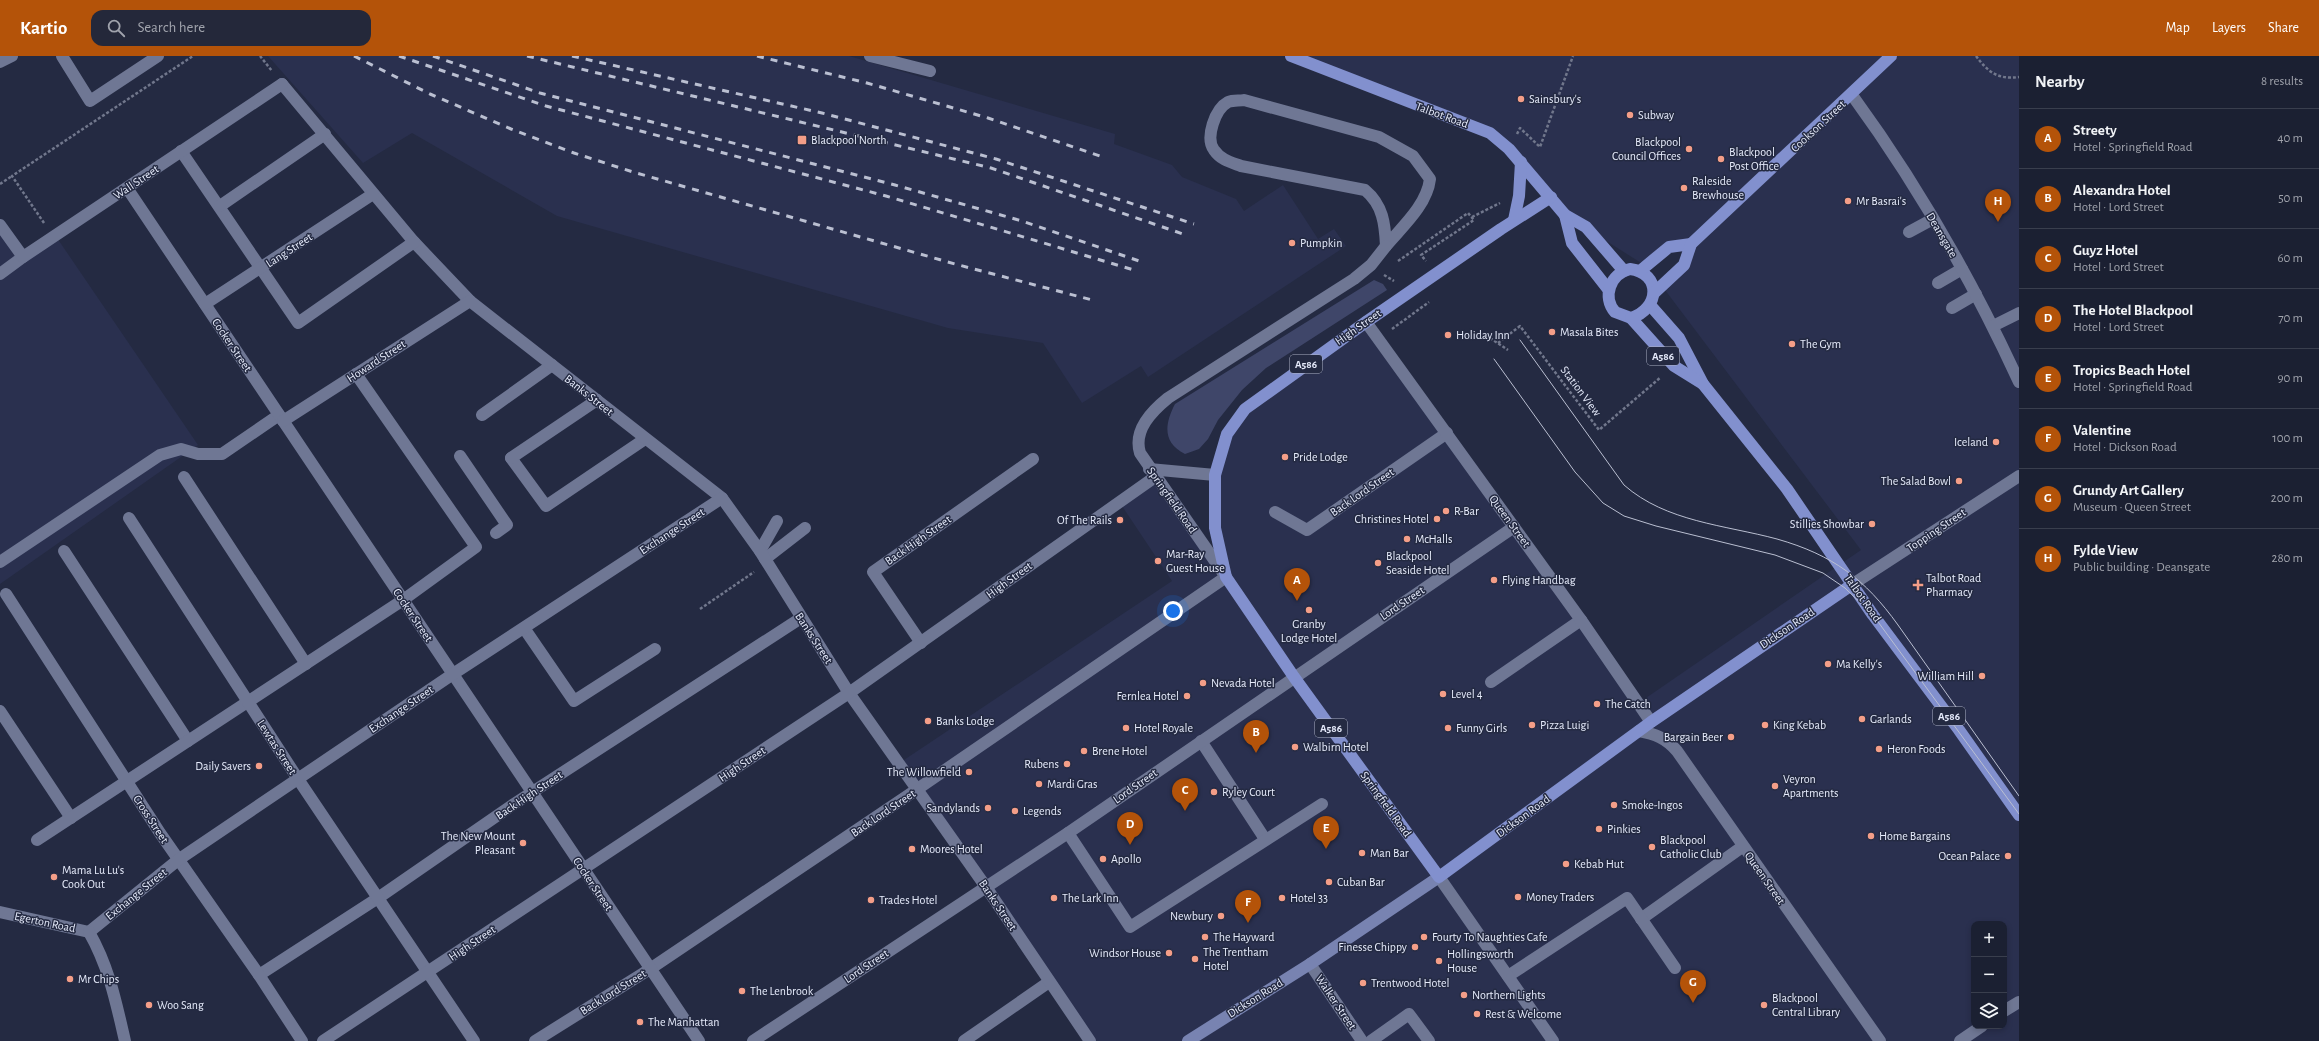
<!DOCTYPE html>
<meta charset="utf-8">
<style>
:root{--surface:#1b2032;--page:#24283a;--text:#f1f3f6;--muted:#a0a3ac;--line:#393e4d;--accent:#b45309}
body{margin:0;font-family:"Alegreya Sans",sans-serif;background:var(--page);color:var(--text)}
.controls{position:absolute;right:12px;bottom:12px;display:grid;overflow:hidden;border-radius:8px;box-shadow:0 2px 6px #0003}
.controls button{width:36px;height:36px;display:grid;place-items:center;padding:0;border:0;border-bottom:1px solid var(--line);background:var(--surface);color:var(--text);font:20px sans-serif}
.you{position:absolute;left:1173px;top:555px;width:14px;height:14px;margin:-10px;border:3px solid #fff;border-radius:50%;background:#1a73e8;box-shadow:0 0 0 6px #1a73e833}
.badge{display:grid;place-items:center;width:26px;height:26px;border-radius:50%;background:var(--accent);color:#fff;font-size:13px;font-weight:700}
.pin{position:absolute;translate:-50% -33px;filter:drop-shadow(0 1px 2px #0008)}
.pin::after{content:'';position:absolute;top:21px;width:14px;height:12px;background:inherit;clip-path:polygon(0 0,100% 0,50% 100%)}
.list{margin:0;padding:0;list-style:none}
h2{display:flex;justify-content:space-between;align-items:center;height:52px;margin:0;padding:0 16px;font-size:17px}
h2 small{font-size:13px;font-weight:400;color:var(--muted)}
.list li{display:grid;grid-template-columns:26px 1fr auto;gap:12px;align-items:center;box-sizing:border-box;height:60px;padding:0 16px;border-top:1px solid var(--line)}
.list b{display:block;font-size:15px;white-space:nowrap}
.list p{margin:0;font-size:13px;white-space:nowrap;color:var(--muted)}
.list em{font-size:13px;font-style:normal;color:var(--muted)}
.icon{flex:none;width:22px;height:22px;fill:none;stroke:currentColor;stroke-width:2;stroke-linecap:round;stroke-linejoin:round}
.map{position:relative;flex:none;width:2019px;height:985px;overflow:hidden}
header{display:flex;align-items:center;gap:24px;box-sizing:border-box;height:56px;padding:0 20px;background:var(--accent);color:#fff}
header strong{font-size:19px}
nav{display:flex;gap:22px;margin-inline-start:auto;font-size:14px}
.search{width:280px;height:36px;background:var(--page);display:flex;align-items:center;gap:10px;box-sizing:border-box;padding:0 14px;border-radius:12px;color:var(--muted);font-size:15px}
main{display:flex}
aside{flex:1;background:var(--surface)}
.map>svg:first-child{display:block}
.built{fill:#2a304f;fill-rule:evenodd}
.green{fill:#3f4669}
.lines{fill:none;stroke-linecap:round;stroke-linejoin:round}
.path{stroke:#71778c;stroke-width:2.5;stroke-dasharray:3 2;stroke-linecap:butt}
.lane{stroke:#6f7794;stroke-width:12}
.street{stroke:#6f7794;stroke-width:12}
.secondary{stroke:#7883b1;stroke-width:12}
.primary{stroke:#8290ce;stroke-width:12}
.tram{stroke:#babfd1;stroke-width:1}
.rail{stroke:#babfd1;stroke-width:3;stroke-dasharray:7 7;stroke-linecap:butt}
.poi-dot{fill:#f49e88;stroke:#242a42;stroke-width:1.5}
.labels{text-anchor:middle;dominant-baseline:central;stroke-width:3;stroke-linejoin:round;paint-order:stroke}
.shield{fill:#242a42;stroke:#acb1c4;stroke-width:1}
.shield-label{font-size:11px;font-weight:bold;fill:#e6ebfb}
.poi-label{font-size:12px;fill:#e6ebfb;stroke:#242a42;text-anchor:start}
.street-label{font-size:12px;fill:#e6ebfb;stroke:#242a42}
</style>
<header>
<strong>Kartio</strong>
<div class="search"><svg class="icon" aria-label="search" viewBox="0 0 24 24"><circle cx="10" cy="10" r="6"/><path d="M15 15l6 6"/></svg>Search here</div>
<nav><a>Map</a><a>Layers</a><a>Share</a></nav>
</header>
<main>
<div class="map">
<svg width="2019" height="985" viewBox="0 0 2019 985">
<rect width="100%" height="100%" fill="#242a42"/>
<g class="built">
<path d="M268 0H849L1115 78 1114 88 1172 109 1182 121 1236 143 1244 155 1283 129 1318 183 1334 173 1346 190 1148 321 1141 310 1082 347 1043 287 948 272 557 160 412 77 363 107Z"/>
<path d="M1288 0H2019V985H1089L898 708 1172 525 1120 447 1155 421 1219 500 1214 437 1233 368 1366 266 1643 644 1861 494 1662 230 1684 209 1691 188 1669 191 1646 210 1565 159 1490 77ZM1974 868H2004V970H1974Z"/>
<path d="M0 169 23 201 55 179 198 389 0 528Z"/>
</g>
<path class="green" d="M1374 224 1383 228 1387 234 1266 312 1242 334 1218 364 1208 383 1199 393 1185 398C1163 387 1164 369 1175 348Z"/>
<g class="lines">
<g class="path">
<path d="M260 0 272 15"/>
<path d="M1976 0C1988 16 1998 24 2019 21"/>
<path d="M1517 78 1520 72 1540 91 1573 0"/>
<path d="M0 128 12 120"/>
<path d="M1472 161 1500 147"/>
<path d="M44 167 12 120 193 0"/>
<path d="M1398 205 1468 157 1474 164 1421 199 1426 205"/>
<path d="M1384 219 1394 225"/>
<path d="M1392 273 1429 246"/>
<path d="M1490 282 1508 294"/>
<path d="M1498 287 1520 270 1599 374 1661 321"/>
<path d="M700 553 754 516"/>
</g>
<g class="lane">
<path d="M62 0 90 45 158 0"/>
<path d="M870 0 930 15"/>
<path d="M282 28 414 186 470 245"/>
<path d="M1244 44 1379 81 1413 100 1430 123C1427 149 1402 171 1386 190 1385 168 1383 149 1365 134L1241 110C1230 106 1221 104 1214 94 1205 82 1215 53 1228 46 1233 44 1240 45 1244 44Z"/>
<path d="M181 95 298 267 414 186"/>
<path d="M220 150 325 78"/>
<path d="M1909 176 1933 163"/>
<path d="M0 218 23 201"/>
<path d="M1938 227 1962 213"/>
<path d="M1952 252 1976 238"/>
<path d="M482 359 552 309"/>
<path d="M460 400 507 469 496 477"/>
<path d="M511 402 546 450 645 383"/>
<path d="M184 421 306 608"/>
<path d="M1275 456 1307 474 1447 377"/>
<path d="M64 495 188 685"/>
<path d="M760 495 777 465"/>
<path d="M765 503 805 472"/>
<path d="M0 506 160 399 181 393 198 398H222L279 359"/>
<path d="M524 572 574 645 655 593"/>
<path d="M921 587 873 516 1033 403"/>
<path d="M1491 626 1581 564"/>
<path d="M0 655 71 762"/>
<path d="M1201 685 1265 783"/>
<path d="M1068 777 1130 871 1322 748"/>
<path d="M37 784 403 544 476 491 356 318"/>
<path d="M1641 863 1742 791"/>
<path d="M259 919 378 842 514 748 801 562"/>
<path d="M1508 920 1627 842 1675 912"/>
<path d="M535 985 650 913 916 734 1226 521"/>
<path d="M964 985 1049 926"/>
<path d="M1371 985 1409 958 1429 985"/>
</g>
<g class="street">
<path d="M0 6 12 0"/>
<path d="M1852 39C1917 128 1973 226 2019 326"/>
<path d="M127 132 699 985"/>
<path d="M0 169 23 201 282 28"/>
<path d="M205 248 373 138"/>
<path d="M1366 266 1581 564 1651 666"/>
<path d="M1993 270 2019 257"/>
<path d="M283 365 470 245 722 442 760 495 849 637 986 831 1090 985"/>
<path d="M511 402 597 344"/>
<path d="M1149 413 1215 419"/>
<path d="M129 462 298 723 474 985"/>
<path d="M1226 521 1140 397C1133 374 1152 355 1168 342L1354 223 1371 209 1386 190"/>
<path d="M1853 528 2019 420"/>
<path d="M6 538 160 777 259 919 302 985"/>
<path d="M1639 675C1655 678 1666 682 1677 695L1880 985"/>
<path d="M1439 821 1553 985"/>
<path d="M0 856 89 876"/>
<path d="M89 876 178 804 453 618 722 442"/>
<path d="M89 876C109 911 116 946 125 985"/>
<path d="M1310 908 1362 985"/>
<path d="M2004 955 2019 946"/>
<path d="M323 985 849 637 1155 421"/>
<path d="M753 985 1068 777 1514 471"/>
<path d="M1960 985 1982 970"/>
</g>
<path class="secondary" d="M1188 985 1310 908 1439 821"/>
<g class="primary">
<path d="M1291 0 1490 77 1509 93 1565 159 1586 171 1624 215"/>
<path d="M1551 141 1501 173 1366 266 1245 353 1227 378 1215 419V472L1226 521 1294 621 1439 821 1651 666 1853 528"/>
<path d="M1565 159 1572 187 1608 233"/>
<path d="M1514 164 1519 140 1521 106"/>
<path d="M1630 213C1662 217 1660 253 1631 262L1615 256C1602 241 1610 218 1630 213Z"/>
<path d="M1640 215 1669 191 1691 188"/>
<path d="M1654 237 1684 209 1691 188 1891 0"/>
<path d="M1650 249 1679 282 1703 328 1787 433 1873 559 1959 674 2019 759"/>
<path d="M1631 262 1674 310 1703 328"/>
</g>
<g class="tram">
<path d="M1520 284 1624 429C1666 466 1725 469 1777 483 1833 499 1865 523 1898 569L2019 740"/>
<path d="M1494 303 1575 416 1603 447 1624 460 1656 470 1775 499 1823 517 1845 532 1873 559 2019 758"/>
</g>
<g class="rail">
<path d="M354 0 430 38 511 73 574 97 633 116 955 208 1096 245"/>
<path d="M399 0 546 50 886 140 1134 214"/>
<path d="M433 0 540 37 895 129 1022 165 1142 206"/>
<path d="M527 0 991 112 1183 178"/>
<path d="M572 0 822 57 996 103 1194 168"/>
<path d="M757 0 867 27 988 62 1100 100"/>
</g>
</g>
<g class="poi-dot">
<circle cx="1521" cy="43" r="4"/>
<circle cx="1630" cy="59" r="4"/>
<rect x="797" y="79" width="10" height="10" rx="2"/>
<circle cx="1689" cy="93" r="4"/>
<circle cx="1721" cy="103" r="4"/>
<circle cx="1684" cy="132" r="4"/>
<circle cx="1848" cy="145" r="4"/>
<circle cx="1292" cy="187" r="4"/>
<circle cx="1552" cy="276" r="4"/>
<circle cx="1448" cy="279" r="4"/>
<circle cx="1792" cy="288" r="4"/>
<circle cx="1996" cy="386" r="4"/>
<circle cx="1285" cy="401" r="4"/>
<circle cx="1959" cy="425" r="4"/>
<circle cx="1446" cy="455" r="4"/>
<circle cx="1437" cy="463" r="4"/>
<circle cx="1120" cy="464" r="4"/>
<circle cx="1872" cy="468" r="4"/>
<circle cx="1407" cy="483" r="4"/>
<circle cx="1158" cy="505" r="4"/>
<circle cx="1378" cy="507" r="4"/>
<circle cx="1494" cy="524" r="4"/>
<path d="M1916 523h4v4h4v4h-4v4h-4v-4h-4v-4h4z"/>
<circle cx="1309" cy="554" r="4"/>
<circle cx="1828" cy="608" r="4"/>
<circle cx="1982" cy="620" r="4"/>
<circle cx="1203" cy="627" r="4"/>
<circle cx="1443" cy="638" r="4"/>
<circle cx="1187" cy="640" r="4"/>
<circle cx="1597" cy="648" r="4"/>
<circle cx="1862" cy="663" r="4"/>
<circle cx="928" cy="665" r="4"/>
<circle cx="1532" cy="669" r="4"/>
<circle cx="1765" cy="669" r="4"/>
<circle cx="1126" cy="672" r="4"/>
<circle cx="1448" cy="672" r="4"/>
<circle cx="1731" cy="681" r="4"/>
<circle cx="1295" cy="691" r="4"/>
<circle cx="1879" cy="693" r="4"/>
<circle cx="1084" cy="695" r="4"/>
<circle cx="1067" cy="708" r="4"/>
<circle cx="259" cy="710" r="4"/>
<circle cx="969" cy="716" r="4"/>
<circle cx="1039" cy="728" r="4"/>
<circle cx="1775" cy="730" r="4"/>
<circle cx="1214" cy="736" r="4"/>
<circle cx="1614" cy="749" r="4"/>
<circle cx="988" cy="752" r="4"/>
<circle cx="1015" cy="755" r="4"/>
<circle cx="1599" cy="773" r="4"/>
<circle cx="1871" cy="780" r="4"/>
<circle cx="523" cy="787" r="4"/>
<circle cx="1652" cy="791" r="4"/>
<circle cx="912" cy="793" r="4"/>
<circle cx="1362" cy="797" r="4"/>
<circle cx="2008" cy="800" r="4"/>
<circle cx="1103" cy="803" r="4"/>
<circle cx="1566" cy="808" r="4"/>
<circle cx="54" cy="821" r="4"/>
<circle cx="1329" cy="826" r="4"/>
<circle cx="1518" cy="841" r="4"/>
<circle cx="1054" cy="842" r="4"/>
<circle cx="1282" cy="842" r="4"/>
<circle cx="871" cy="844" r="4"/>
<circle cx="1221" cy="860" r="4"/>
<circle cx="1205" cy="881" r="4"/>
<circle cx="1424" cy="881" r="4"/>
<circle cx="1415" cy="891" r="4"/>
<circle cx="1169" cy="897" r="4"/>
<circle cx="1195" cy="903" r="4"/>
<circle cx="1439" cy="905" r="4"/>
<circle cx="70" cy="923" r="4"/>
<circle cx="1363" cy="927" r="4"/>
<circle cx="742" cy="935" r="4"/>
<circle cx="1464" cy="939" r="4"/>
<circle cx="149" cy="949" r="4"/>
<circle cx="1764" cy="949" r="4"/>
<circle cx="1477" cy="958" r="4"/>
<circle cx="640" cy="966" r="4"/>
</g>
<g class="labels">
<g class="shield">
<rect x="1647" y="291" width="32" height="18" rx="3"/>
<rect x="1290" y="299" width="32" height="18" rx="3"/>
<rect x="1933" y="651" width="32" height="18" rx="3"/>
<rect x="1315" y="663" width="32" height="18" rx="3"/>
</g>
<g class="shield-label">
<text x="1663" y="300">A586</text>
<text x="1306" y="308">A586</text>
<text x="1949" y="660">A586</text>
<text x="1331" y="672">A586</text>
</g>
<g class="poi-label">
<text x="1529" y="43">Sainsbury's</text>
<text x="1638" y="59">Subway</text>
<text x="811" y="84">Blackpool North</text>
<text x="1681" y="86" text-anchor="end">Blackpool<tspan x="1681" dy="14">Council Offices</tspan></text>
<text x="1729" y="96">Blackpool<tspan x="1729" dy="14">Post Office</tspan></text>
<text x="1692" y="125">Raleside<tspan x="1692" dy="14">Brewhouse</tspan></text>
<text x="1856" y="145">Mr Basrai's</text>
<text x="1300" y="187">Pumpkin</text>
<text x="1560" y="276">Masala Bites</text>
<text x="1456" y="279">Holiday Inn</text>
<text x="1800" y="288">The Gym</text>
<text x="1988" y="386" text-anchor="end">Iceland</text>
<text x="1293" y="401">Pride Lodge</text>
<text x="1951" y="425" text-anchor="end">The Salad Bowl</text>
<text x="1454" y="455">R-Bar</text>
<text x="1429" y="463" text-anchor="end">Christines Hotel</text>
<text x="1112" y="464" text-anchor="end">Of The Rails</text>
<text x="1864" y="468" text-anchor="end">Stillies Showbar</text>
<text x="1415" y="483">McHalls</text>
<text x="1166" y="498">Mar-Ray<tspan x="1166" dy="14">Guest House</tspan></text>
<text x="1386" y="500">Blackpool<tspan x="1386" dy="14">Seaside Hotel</tspan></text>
<text x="1926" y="522">Talbot Road<tspan x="1926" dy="14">Pharmacy</tspan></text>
<text x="1502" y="524">Flying Handbag</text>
<text x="1309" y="568" text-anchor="middle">Granby<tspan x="1309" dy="14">Lodge Hotel</tspan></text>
<text x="1836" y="608">Ma Kelly's</text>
<text x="1974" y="620" text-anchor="end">William Hill</text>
<text x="1211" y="627">Nevada Hotel</text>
<text x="1451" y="638">Level 4</text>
<text x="1179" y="640" text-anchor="end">Fernlea Hotel</text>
<text x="1605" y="648">The Catch</text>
<text x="1870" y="663">Garlands</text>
<text x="936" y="665">Banks Lodge</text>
<text x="1540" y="669">Pizza Luigi</text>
<text x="1773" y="669">King Kebab</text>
<text x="1134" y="672">Hotel Royale</text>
<text x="1456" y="672">Funny Girls</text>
<text x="1723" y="681" text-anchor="end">Bargain Beer</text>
<text x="1303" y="691">Walbirn Hotel</text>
<text x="1887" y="693">Heron Foods</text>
<text x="1092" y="695">Brene Hotel</text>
<text x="1059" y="708" text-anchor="end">Rubens</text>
<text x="251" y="710" text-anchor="end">Daily Savers</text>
<text x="961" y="716" text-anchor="end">The Willowfield</text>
<text x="1783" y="723">Veyron<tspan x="1783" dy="14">Apartments</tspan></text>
<text x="1047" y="728">Mardi Gras</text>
<text x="1222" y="736">Ryley Court</text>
<text x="1622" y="749">Smoke-Ingos</text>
<text x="980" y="752" text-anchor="end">Sandylands</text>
<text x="1023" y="755">Legends</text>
<text x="1607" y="773">Pinkies</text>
<text x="515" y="780" text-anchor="end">The New Mount<tspan x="515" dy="14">Pleasant</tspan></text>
<text x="1879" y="780">Home Bargains</text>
<text x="1660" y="784">Blackpool<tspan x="1660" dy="14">Catholic Club</tspan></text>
<text x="920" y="793">Moores Hotel</text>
<text x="1370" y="797">Man Bar</text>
<text x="2000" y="800" text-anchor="end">Ocean Palace</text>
<text x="1111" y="803">Apollo</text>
<text x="1574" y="808">Kebab Hut</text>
<text x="62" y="814">Mama Lu Lu's<tspan x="62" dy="14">Cook Out</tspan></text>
<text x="1337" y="826">Cuban Bar</text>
<text x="1526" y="841">Money Traders</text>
<text x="1062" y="842">The Lark Inn</text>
<text x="1290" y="842">Hotel 33</text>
<text x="879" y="844">Trades Hotel</text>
<text x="1213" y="860" text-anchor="end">Newbury</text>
<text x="1213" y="881">The Hayward</text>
<text x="1432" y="881">Fourty To Naughties Cafe</text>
<text x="1407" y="891" text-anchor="end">Finesse Chippy</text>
<text x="1203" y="896">The Trentham<tspan x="1203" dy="14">Hotel</tspan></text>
<text x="1161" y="897" text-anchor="end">Windsor House</text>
<text x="1447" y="898">Hollingsworth<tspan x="1447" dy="14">House</tspan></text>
<text x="78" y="923">Mr Chips</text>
<text x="1371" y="927">Trentwood Hotel</text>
<text x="750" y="935">The Lenbrook</text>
<text x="1472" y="939">Northern Lights</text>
<text x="1772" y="942">Blackpool<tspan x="1772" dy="14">Central Library</tspan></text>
<text x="157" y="949">Woo Sang</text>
<text x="1485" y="958">Rest &amp; Welcome</text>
<text x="648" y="966">The Manhattan</text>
</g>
<g class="street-label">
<text transform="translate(1442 59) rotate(20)">Talbot Road</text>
<text transform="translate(1818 70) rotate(-43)">Cookson Street</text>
<text transform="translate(136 126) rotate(-34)">Wall Street</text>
<text transform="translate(1942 179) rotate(60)">Deansgate</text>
<text transform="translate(289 194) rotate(-33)">Lang Street</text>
<text transform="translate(1358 271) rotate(-35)">High Street</text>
<text transform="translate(232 289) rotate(56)">Cocker Street</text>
<text transform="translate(376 305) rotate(-33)">Howard Street</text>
<text transform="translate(1581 335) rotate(53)">Station View</text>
<text transform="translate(589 339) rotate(38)">Banks Street</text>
<text transform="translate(1362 436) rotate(-35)">Back Lord Street</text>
<text transform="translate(1172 444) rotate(55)">Springfield Road</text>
<text transform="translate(1510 465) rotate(54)">Queen Street</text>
<text transform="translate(1936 474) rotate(-34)">Topping Street</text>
<text transform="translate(672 475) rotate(-33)">Exchange Street</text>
<text transform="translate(918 484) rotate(-35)">Back High Street</text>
<text transform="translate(1009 524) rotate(-36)">High Street</text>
<text transform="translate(1863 542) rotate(55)">Talbot Road</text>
<text transform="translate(1402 547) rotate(-34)">Lord Street</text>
<text transform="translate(413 559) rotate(56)">Cocker Street</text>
<text transform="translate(1787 572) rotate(-34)">Dickson Road</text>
<text transform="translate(814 582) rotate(57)">Banks Street</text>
<text transform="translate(401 653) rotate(-34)">Exchange Street</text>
<text transform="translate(277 691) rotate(57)">Lewtas Street</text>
<text transform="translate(742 708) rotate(-34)">High Street</text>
<text transform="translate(1135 730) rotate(-35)">Lord Street</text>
<text transform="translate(529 739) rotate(-34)">Back High Street</text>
<text transform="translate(1386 748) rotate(54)">Springfield Road</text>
<text transform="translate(883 757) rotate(-34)">Back Lord Street</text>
<text transform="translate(1523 760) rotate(-36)">Dickson Road</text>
<text transform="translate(151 763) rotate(57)">Cross Street</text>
<text transform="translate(1765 822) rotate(55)">Queen Street</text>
<text transform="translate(593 828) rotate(56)">Cocker Street</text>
<text transform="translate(136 838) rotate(-39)">Exchange Street</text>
<text transform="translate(998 849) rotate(56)">Banks Street</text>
<text transform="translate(45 866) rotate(12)">Egerton Road</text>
<text transform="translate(472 887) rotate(-34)">High Street</text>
<text transform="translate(866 910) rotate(-34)">Lord Street</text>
<text transform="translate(613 936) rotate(-32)">Back Lord Street</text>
<text transform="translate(1255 942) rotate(-32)">Dickson Road</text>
<text transform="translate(1336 946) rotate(56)">Walker Street</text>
</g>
</g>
</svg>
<div class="controls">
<button>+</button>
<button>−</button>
<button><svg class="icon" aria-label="layers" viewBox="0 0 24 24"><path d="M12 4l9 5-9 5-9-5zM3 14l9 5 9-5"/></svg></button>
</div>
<div class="you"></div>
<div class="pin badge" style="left:1297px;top:545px">A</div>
<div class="pin badge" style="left:1256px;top:697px">B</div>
<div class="pin badge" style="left:1185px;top:755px">C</div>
<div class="pin badge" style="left:1130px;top:789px">D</div>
<div class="pin badge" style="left:1326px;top:793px">E</div>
<div class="pin badge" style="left:1248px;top:867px">F</div>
<div class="pin badge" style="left:1693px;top:947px">G</div>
<div class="pin badge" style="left:1998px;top:166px">H</div>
</div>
<aside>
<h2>Nearby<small>8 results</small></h2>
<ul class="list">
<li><span class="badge">A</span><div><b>Streety</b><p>Hotel · Springfield Road</p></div><em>40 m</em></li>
<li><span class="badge">B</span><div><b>Alexandra Hotel</b><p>Hotel · Lord Street</p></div><em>50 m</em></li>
<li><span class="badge">C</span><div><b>Guyz Hotel</b><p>Hotel · Lord Street</p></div><em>60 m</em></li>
<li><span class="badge">D</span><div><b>The Hotel Blackpool</b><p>Hotel · Lord Street</p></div><em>70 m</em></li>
<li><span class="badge">E</span><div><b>Tropics Beach Hotel</b><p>Hotel · Springfield Road</p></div><em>90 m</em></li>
<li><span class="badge">F</span><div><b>Valentine</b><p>Hotel · Dickson Road</p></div><em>100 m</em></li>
<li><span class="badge">G</span><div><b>Grundy Art Gallery</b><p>Museum · Queen Street</p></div><em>200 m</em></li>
<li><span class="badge">H</span><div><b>Fylde View</b><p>Public building · Deansgate</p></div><em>280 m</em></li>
</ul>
</aside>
</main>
